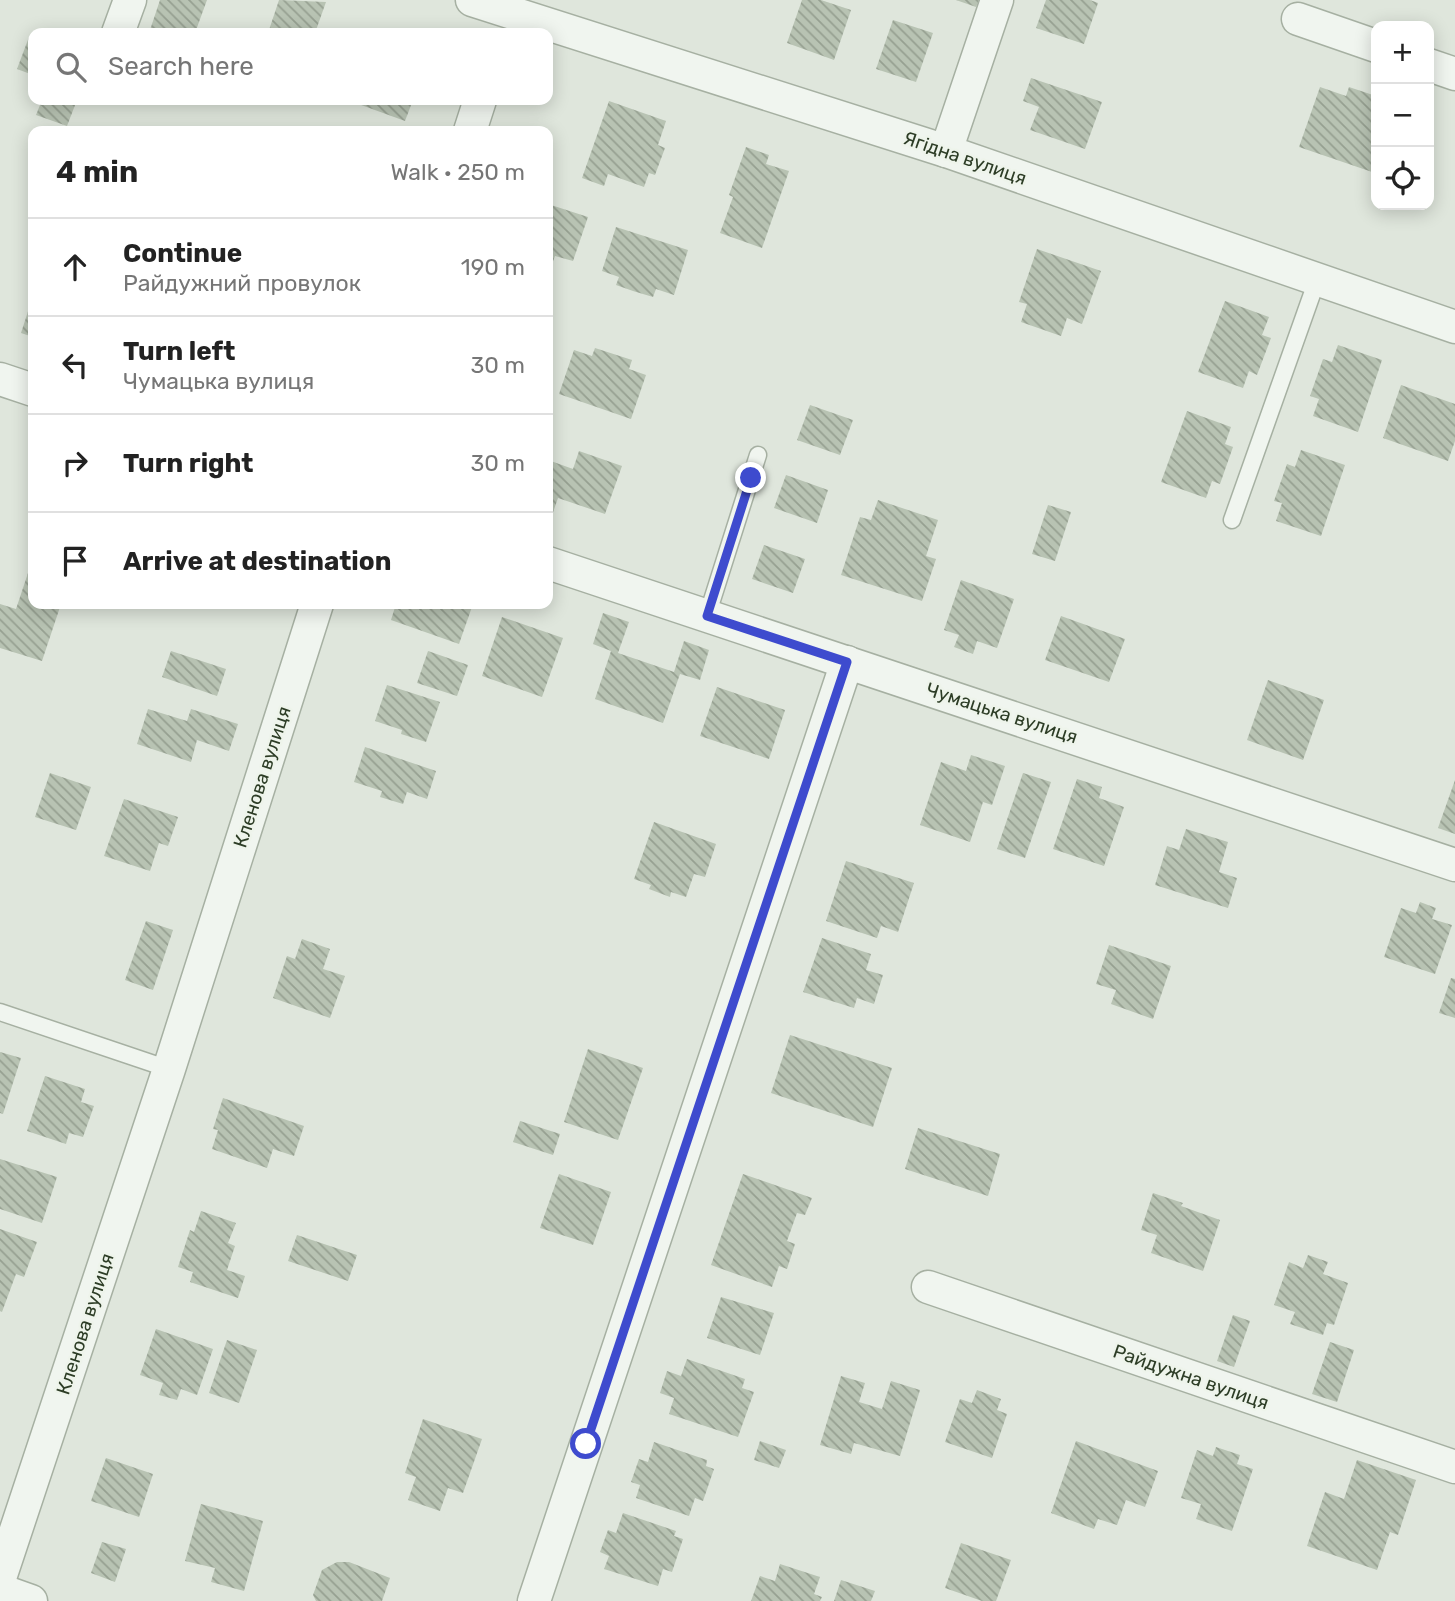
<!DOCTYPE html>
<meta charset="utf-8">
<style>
:root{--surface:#fff;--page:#f2f2f2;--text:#222;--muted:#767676;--line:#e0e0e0}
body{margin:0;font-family:Rubik,sans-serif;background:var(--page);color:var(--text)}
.controls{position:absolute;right:21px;top:21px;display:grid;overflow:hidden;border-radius:14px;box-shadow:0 4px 18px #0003}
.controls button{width:63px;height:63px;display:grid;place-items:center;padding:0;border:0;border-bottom:2px solid var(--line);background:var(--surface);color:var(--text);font:35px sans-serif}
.stop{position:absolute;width:21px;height:21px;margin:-16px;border:5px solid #3e4bce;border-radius:50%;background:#fff}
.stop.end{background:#3e4bce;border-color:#fff;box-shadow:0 2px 7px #0008}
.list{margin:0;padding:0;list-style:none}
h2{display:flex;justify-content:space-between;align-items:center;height:91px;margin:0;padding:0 28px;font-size:30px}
h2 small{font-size:23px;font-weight:400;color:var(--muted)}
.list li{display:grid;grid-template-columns:46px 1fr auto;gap:21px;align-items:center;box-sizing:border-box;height:98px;padding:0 28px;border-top:2px solid var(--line)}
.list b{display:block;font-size:26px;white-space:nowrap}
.list p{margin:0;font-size:23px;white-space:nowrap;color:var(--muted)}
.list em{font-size:23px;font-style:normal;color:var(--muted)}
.icon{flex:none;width:38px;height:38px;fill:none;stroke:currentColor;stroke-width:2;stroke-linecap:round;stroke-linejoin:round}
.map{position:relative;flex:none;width:1455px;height:1601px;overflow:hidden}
.search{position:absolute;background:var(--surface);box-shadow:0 4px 18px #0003;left:28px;top:28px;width:525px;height:77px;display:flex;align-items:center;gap:18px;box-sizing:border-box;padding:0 24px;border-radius:14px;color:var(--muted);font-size:26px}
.panel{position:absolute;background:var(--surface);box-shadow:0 4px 18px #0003;left:28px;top:126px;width:525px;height:483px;border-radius:14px}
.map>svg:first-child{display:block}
.building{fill:url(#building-back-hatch)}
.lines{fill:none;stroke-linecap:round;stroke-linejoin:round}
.lane-casing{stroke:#a6b0a2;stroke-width:19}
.street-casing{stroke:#a6b0a2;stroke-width:35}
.lane{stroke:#f0f5ef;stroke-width:16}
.street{stroke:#f0f5ef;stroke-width:32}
.route{stroke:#3e4bce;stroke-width:9}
.labels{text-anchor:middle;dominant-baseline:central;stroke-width:5;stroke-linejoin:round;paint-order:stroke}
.street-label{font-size:19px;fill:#2d3d26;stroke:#eef4eb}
</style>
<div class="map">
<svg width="1455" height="1601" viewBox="0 0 1455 1601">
<defs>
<pattern id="building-back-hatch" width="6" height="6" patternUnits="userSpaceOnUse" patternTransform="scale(1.75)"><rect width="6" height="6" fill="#b8c3b3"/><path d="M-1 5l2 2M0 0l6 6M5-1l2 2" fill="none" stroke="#96a091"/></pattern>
</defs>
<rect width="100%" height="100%" fill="#dfe6dc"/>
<g class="building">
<path d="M160 0H207L195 33H149Z"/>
<path d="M279 0 326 2 315 33H268Z"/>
<path d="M802 0H821L851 10 834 60 787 43Z"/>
<path d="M956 0H979L976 7Z"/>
<path d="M1046 0H1090L1098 3 1084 44 1036 28Z"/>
<path d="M893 20 933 33 916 82 876 69Z"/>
<path d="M29 37 33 39V75L17 69Z"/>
<path d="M1031 78 1102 102 1085 149 1030 130 1039 107 1023 101Z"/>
<path d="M1320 87 1346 96 1349 87 1376 96 1374 105 1376 106 1375 173 1299 147Z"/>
<path d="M42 100H77L67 126 36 115Z"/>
<path d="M354 100H413L405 121 353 102Z"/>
<path d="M609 101 666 121 658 145 665 148 655 175 649 173 644 187 608 174 604 186 582 178Z"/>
<path d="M746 147 769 155 766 164 789 171 762 248 720 233 733 197 729 195Z"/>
<path d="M548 204 588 217 573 261 555 256 552 264 548 263Z"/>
<path d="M616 227 688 250 674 295 656 289 653 297 633 291 616 285 619 277 602 271Z"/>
<path d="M1037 249 1101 271 1082 324 1067 318 1061 336 1021 322 1027 304 1019 302Z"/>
<path d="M33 296V337L21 333Z"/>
<path d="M1225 301 1269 317 1262 335 1271 338 1257 375 1249 371 1243 388 1198 372Z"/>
<path d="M1338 345 1382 360 1358 432 1313 416 1319 399 1310 396 1323 359 1332 362Z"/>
<path d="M595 348 632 360 629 369 646 375 631 419 559 394 574 350 592 356Z"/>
<path d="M1401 385 1455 404V441L1448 461 1383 438Z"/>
<path d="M810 405 853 420 840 455 797 440Z"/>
<path d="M1187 411 1231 427 1225 444 1233 447 1220 484 1212 481 1206 498 1161 482Z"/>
<path d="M1301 450 1345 465 1321 536 1276 521 1282 503 1274 501 1287 464 1295 467Z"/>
<path d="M579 451 622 466 605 514 558 498 550 521 548 520V460L573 469Z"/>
<path d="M786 475 828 490 817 523 774 508Z"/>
<path d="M878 500 938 520 926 556 936 559 922 601 841 575 860 517 871 520Z"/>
<path d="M1048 505 1071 512 1055 561 1032 554Z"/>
<path d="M764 545 805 559 793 593 752 579Z"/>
<path d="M28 573 33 574V604H61L42 661 0 648V604L16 609Z"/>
<path d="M961 580 1014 599 997 648 977 641 973 654 954 647 959 635 944 630Z"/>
<path d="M396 604H473L459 644 391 620Z"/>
<path d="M603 613 629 622 618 653 674 672 684 641 709 650 700 680 680 674 663 723 595 699 611 651 593 644Z"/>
<path d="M1061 616 1125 639 1109 682 1045 660Z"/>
<path d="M502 617 563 638 542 697 482 676Z"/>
<path d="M171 651 226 669 217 696 162 677Z"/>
<path d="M428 651 468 665 457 696 417 683Z"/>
<path d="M1268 680 1324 700 1303 760 1247 740Z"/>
<path d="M387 685 440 702 426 742 401 734 402 730 375 721Z"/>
<path d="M717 687 785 710 769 759 700 736Z"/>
<path d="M148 709 187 721 191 709 238 724 229 751 197 740 191 762 137 744Z"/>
<path d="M365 747 436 771 427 799 407 792 403 804 380 797 382 791 354 782Z"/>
<path d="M971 755 1005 766 992 805 983 802 970 842 920 825 941 762 966 771Z"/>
<path d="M50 773 91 787 76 830 35 817Z"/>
<path d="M1023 773 1051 782 1025 858 997 849Z"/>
<path d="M1077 779 1102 787 1099 798 1124 807 1104 866 1053 849Z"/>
<path d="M1455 780V834L1438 828Z"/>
<path d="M124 799 178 817 168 846 159 843 150 871 104 856Z"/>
<path d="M654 822 716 844 705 877 694 874 686 897 671 892 670 897 649 889 651 885 634 879Z"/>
<path d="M1186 829 1228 842 1219 872 1237 878 1228 908 1155 885 1167 846 1179 850Z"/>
<path d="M846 861 914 883 898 932 881 926 877 938 826 921Z"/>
<path d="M1420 902 1436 908 1432 919 1452 925 1435 974 1384 957 1401 908 1416 913Z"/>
<path d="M146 921 173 930 153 990 125 980Z"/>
<path d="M822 938 871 954 866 970 883 975 874 1004 857 998 854 1008 803 992Z"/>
<path d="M302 939 330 949 323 969 345 976 330 1018 273 998 287 956 295 959Z"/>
<path d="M1109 945 1171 966 1153 1019 1111 1004 1116 990 1096 984Z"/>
<path d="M1451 978 1455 979V1018L1439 1013Z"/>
<path d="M790 1035 892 1068 873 1127 771 1093Z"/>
<path d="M588 1049 643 1068 618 1140 564 1122Z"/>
<path d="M0 1052 21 1058 3 1114 0 1113Z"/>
<path d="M45 1076 85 1089 81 1102 94 1106 83 1137 69 1133 66 1144 27 1131Z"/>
<path d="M223 1098 304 1126 294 1156 273 1149 267 1168 212 1149 218 1130 213 1129Z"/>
<path d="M520 1121 560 1134 553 1155 513 1142Z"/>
<path d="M918 1128 1000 1154 988 1196 905 1169Z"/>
<path d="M0 1159 57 1177 42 1223 0 1209Z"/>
<path d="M559 1174 611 1192 593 1245 540 1228Z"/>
<path d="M743 1174 812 1198 805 1215 797 1213 787 1241 795 1244 787 1269 779 1266 772 1287 711 1265Z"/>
<path d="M1153 1193 1183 1203 1181 1206 1220 1220 1203 1271 1151 1253 1157 1235 1141 1230Z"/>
<path d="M201 1211 236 1223 228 1243 235 1246 227 1270 245 1276 238 1298 190 1282 193 1272 178 1267 190 1230 194 1232Z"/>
<path d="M0 1229 37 1242 24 1277 16 1274 2 1312 0 1311Z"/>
<path d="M297 1235 357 1255 348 1281 288 1261Z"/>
<path d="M1308 1255 1328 1262 1323 1274 1348 1283 1334 1325 1327 1323 1323 1335 1290 1324 1295 1312 1274 1305 1289 1262 1303 1268Z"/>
<path d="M721 1297 774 1313 760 1355 707 1338Z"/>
<path d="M1233 1315 1250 1321 1234 1367 1217 1361Z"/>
<path d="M156 1329 213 1349 197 1395 181 1389 177 1400 159 1395 163 1383 140 1375Z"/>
<path d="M227 1340 257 1350 239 1403 209 1393Z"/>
<path d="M1330 1342 1354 1350 1337 1402 1312 1394Z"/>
<path d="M687 1359 745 1379 742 1388 754 1392 738 1437 669 1414 674 1398 660 1393 667 1371 681 1376Z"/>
<path d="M841 1376 865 1383 859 1402 882 1409 891 1381 920 1390 900 1456 854 1443 851 1454 820 1445Z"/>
<path d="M977 1390 1001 1399 997 1410 1007 1414 992 1458 945 1442 960 1399 972 1403Z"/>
<path d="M423 1419 482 1439 463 1493 448 1488 440 1511 408 1500 416 1477 405 1473Z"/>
<path d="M760 1441 786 1450 779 1468 754 1460Z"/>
<path d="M1076 1441 1158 1471 1145 1507 1126 1500 1117 1525 1098 1519 1094 1529 1051 1513Z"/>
<path d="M654 1442 707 1460 706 1466 714 1469 703 1501 695 1498 689 1516 636 1498 640 1485 631 1482 639 1459 648 1462Z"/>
<path d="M1216 1447 1240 1455 1237 1464 1253 1469 1232 1531 1196 1519 1201 1504 1181 1498 1197 1450 1213 1456Z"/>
<path d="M106 1458 153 1474 139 1517 91 1501Z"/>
<path d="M1357 1460 1416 1480 1398 1535 1390 1532 1377 1570 1307 1546 1325 1492 1344 1499Z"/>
<path d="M201 1504 263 1521 244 1591 211 1582 215 1568 185 1561Z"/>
<path d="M623 1513 676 1531 674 1536 683 1539 672 1572 663 1569 658 1586 604 1569 609 1556 600 1552 608 1530 616 1533Z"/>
<path d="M102 1542 126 1549 115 1582 91 1573Z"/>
<path d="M961 1543 1011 1560 996 1601H982L945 1588Z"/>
<path d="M337 1562H349L390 1578 382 1601H316L313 1595 322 1570Z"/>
<path d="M780 1564 820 1577 814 1594 822 1597 820 1601H751L760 1576 775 1581Z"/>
<path d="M841 1580 875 1591 871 1601H834Z"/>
</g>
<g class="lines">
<g class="lane-casing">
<g id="lane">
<path d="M1232 520 1317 280"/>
<path d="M707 616 758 455"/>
<path d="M0 1012 169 1069"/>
</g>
</g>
<g class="street-casing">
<g id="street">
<path d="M472 0 946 151 1455 327"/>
<path d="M1298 19 1376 46"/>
<path d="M118 33 130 0"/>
<path d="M1429 65 1455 74"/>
<path d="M470 131 480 100"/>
<path d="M946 151 997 0"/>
<path d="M0 379 33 390"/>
<path d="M548 563 1455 865"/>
<path d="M928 1287 1455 1467"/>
<path d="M0 1578 169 1069 317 604"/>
<path d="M0 1590 31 1601"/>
<path d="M534 1601 847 662"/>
</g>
</g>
<use href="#lane" class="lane"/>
<use href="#street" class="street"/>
</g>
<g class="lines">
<path class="route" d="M586 1444 847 662 707 616 751 478"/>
</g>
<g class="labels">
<g class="street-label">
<text transform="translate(965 158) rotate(19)">Ягідна вулиця</text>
<text transform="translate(1002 713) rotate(18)">Чумацька вулиця</text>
<text transform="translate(262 777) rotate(-72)">Кленова вулиця</text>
<text transform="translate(85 1324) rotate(-72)">Кленова вулиця</text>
<text transform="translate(1191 1377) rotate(19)">Райдужна вулиця</text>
</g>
</g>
</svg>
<div class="controls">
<button>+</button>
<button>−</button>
<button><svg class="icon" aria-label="locate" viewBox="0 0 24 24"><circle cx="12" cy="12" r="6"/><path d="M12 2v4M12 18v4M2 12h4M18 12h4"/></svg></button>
</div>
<div class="stop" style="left:586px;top:1444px"></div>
<div class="stop end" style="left:751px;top:478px"></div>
<div class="search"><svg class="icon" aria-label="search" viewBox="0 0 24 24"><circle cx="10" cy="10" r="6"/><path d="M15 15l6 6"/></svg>Search here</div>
<section class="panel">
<h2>4 min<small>Walk · 250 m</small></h2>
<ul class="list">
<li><svg class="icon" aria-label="ahead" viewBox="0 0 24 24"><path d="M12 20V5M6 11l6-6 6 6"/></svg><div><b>Continue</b><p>Райдужний провулок</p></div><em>190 m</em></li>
<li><svg class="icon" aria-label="left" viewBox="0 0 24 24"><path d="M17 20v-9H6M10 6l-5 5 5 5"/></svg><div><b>Turn left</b><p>Чумацька вулиця</p></div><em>30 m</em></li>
<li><svg class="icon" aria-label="right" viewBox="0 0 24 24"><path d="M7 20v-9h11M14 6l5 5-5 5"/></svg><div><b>Turn right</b></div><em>30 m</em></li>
<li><svg class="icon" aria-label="arrive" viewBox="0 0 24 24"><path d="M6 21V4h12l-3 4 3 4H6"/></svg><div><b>Arrive at destination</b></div></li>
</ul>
</section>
</div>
